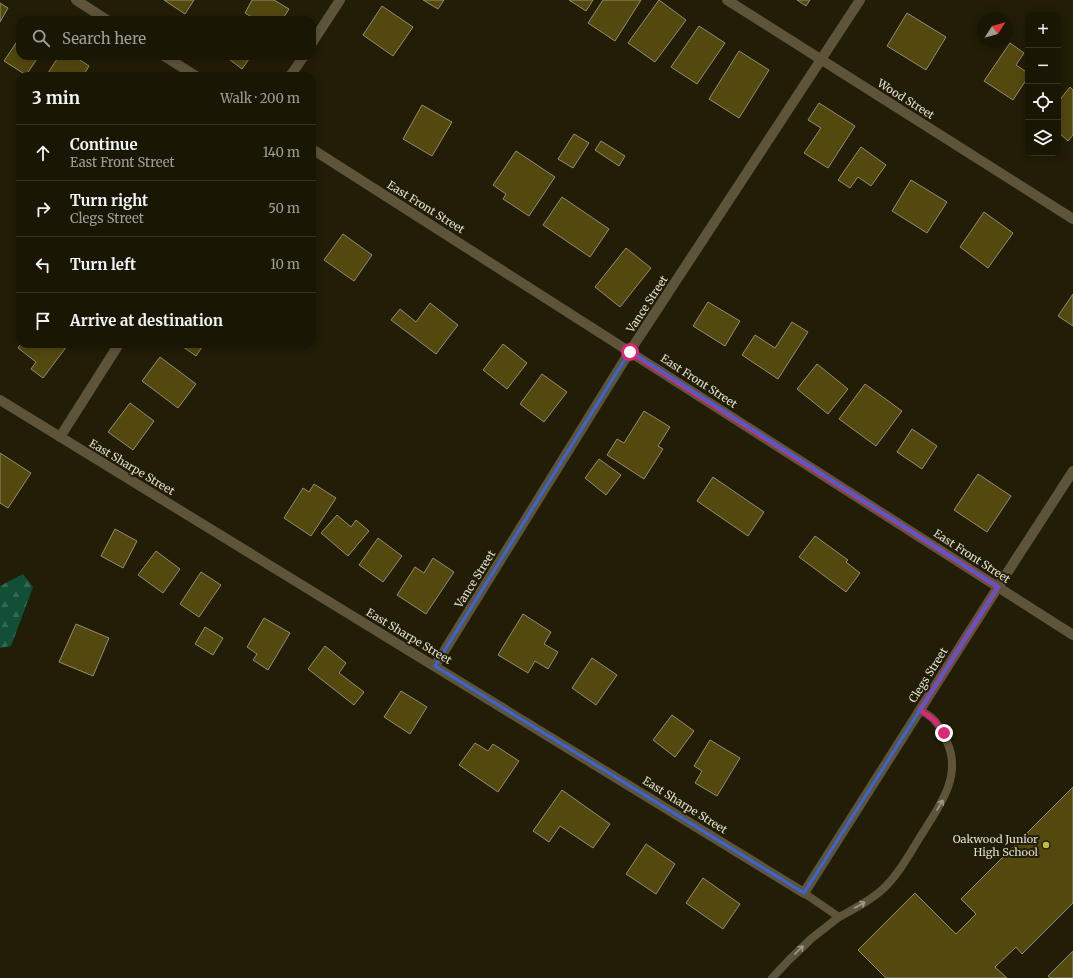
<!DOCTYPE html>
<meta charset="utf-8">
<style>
:root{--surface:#1a1604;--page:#231f0e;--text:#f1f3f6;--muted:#9f9f9a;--line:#383526}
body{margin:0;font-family:Merriweather,serif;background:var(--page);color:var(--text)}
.controls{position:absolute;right:12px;top:12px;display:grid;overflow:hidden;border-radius:8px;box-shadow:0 2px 10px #0003}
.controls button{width:36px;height:36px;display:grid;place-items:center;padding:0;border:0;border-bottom:1px solid var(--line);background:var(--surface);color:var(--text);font:20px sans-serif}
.compass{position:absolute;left:977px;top:12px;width:36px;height:36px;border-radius:50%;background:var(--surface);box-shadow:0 2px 10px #0003;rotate:54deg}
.stop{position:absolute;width:12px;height:12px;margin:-9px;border:3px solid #db2777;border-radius:50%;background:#fff}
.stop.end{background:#db2777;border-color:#fff;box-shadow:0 1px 4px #0008}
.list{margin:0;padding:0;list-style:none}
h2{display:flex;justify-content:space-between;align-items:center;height:52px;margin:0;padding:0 16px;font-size:17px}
h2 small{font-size:13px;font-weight:400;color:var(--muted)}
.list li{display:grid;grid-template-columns:26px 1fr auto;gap:12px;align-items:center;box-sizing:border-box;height:56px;padding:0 16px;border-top:1px solid var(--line)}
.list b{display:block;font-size:15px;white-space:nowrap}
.list p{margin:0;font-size:13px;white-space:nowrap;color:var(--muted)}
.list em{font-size:13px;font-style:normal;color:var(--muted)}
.icon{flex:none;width:22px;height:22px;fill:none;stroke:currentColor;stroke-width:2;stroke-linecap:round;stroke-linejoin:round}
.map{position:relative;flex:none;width:1073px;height:978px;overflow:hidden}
.search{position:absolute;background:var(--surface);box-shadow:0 2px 10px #0003;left:16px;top:16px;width:300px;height:44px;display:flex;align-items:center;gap:10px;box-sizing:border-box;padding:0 14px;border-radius:12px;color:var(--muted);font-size:15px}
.panel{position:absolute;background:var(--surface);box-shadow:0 2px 10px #0003;left:16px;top:72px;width:300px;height:276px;border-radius:12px}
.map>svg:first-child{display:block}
.forest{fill:url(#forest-firs)}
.building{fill:#53480e;stroke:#938d73}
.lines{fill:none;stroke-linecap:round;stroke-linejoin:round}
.lane{stroke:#5e543a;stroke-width:8}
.street{stroke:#5e543a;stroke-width:10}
.oneway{stroke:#9f9985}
.route{stroke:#db2777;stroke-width:5}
.marked{fill:none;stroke:#3a64d7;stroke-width:3;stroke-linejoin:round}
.poi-dot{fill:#bfbe42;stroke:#221d06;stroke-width:1.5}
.labels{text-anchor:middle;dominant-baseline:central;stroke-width:4;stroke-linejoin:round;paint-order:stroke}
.street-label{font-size:11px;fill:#e0ded0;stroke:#221d06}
.poi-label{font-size:11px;fill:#e0ded0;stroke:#221d06;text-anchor:end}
</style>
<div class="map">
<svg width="1073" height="978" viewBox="0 0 1073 978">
<defs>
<pattern id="forest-firs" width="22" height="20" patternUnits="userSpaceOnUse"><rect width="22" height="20" fill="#114f37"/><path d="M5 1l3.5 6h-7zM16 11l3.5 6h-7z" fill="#336853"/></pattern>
</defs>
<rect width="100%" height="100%" fill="#221d06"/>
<path class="forest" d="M23 574 33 587 11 646 0 648V586Z"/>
<g class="building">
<path d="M164 0H194L185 14Z"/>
<path d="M252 0H274L289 9 282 20H257L245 13Z"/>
<path d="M423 0H444L438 9Z"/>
<path d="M569 0H593L586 11Z"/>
<path d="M603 0H641L615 41 588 23Z"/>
<path d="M659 0 686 20 655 62 628 43Z"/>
<path d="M797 0H810L806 6Z"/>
<path d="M0 3 8 8 0 22Z"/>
<path d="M382 6 413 27 393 56 363 35Z"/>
<path d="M907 13 946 37 926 70 887 46Z"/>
<path d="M699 26 725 43 697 84 671 67Z"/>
<path d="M20 37V56H39L26 75 4 61Z"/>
<path d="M1010 43 1024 53 1016 65 1028 73V77L1013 100 984 81Z"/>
<path d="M739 51 769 70 739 118 709 99Z"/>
<path d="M59 56H74L89 66 83 76H46Z"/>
<path d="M225 56H251L242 69Z"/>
<path d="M1070 87 1073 90V135L1068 141 1058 132V102Z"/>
<path d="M819 103 855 126 828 168 804 153 821 128 808 120Z"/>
<path d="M422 105 452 122 432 156 403 139Z"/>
<path d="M574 134 589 143 573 168 558 159Z"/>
<path d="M601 141 625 156 619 166 595 150Z"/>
<path d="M861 147 886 165 871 186 858 177 850 188 838 180Z"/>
<path d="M516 151 555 177 529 216 503 199 506 194 493 185Z"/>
<path d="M911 180 947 202 927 233 892 211Z"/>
<path d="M562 197 609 229 590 257 543 225Z"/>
<path d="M984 212 1013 233 988 268 960 247Z"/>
<path d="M343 234 372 255 354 281 324 260Z"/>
<path d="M626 248 651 268 620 307 595 287Z"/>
<path d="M1073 294V326L1058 316Z"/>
<path d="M708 302 740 321 725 346 693 326Z"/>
<path d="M430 303 458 325 436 354 391 320 400 309 416 322Z"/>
<path d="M792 322 808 332 778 379 742 355 755 335 775 348Z"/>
<path d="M21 344H65L67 346 43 378 31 369 36 362 18 348Z"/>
<path d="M179 344H204L196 356Z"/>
<path d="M503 344 527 363 507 389 483 370Z"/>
<path d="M160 357 196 384 178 408 142 381Z"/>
<path d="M817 364 848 389 828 414 797 389Z"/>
<path d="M542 374 567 392 544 422 520 404Z"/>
<path d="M865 384 902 411 876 446 839 419Z"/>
<path d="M130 403 154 421 133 450 108 432Z"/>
<path d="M644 411 670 427 658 446 663 449 644 479 607 455 617 439 624 443Z"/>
<path d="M912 429 937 446 922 469 897 452Z"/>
<path d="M0 453 31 473 8 508 0 503Z"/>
<path d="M599 459 621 475 606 495 585 478Z"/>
<path d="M978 474 1011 496 987 532 954 510Z"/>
<path d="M713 477 764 512 748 536 697 501Z"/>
<path d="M314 484 336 498 311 536 284 518 303 488 309 492Z"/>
<path d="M337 515 351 527 356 520 369 531 348 556 321 533Z"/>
<path d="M115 529 137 541 123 568 101 556Z"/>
<path d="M815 536 848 560 846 562 860 573 846 592 799 557Z"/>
<path d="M378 538 402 556 383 582 359 565Z"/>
<path d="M156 551 180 569 163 593 138 575Z"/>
<path d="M433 558 454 572 426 614 397 595 415 567 424 573Z"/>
<path d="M201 572 221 585 199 617 180 604Z"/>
<path d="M523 614 551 632 544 644 558 652 548 669 535 661 528 673 498 655Z"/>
<path d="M264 618 290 633 268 670 253 660 257 654 247 647Z"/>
<path d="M76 624 109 638 93 676 59 662Z"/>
<path d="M205 627 223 638 213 655 195 644Z"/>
<path d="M325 646 346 663 339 673 364 692 354 705 308 669Z"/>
<path d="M592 658 617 675 596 705 572 688Z"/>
<path d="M401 691 427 707 410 734 384 717Z"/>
<path d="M672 715 694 731 675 757 653 740Z"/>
<path d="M710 740 740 758 717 796 695 783 702 771 694 766Z"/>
<path d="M475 743 488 751 493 744 519 761 498 792 459 765Z"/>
<path d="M1073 787V903L1022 954 1016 947 995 967 1007 978H886L858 950 915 893 956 934 976 914 961 899Z"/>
<path d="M562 790 610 824 593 848 560 826 549 842 533 831Z"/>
<path d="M646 844 675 864 656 894 626 874Z"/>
<path d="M703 878 740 904 723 929 686 903Z"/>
<path d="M1073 951V978H1050L1048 976Z"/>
</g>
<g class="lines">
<g class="lane">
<path d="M804 893 839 917C854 909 870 901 883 889 898 875 909 855 920 837 938 808 963 777 947 742 944 734 940 727 935 721 931 716 925 713 920 710"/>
<path d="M772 978 790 959 812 938 839 917"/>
</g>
<g class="street">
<path d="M76 0 107 20"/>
<path d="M727 0 1073 219"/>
<path d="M312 43 340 0"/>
<path d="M164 56 196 76"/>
<path d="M290 76 304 56"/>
<path d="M312 149 1073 635"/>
<path d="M0 400 804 893 998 587 1073 471"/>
<path d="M60 437 119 344"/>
<path d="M435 666 630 351 860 0"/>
</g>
</g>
<defs><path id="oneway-shaft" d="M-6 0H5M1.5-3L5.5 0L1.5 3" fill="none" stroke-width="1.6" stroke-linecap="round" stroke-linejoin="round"/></defs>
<g class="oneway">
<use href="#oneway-shaft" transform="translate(940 805) rotate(-59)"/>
<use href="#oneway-shaft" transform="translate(860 905) rotate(-30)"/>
<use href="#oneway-shaft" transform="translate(799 950) rotate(-44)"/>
</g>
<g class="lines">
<path class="route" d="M630 352 998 587 920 710 934 720 944 733"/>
</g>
<path class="marked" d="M630 351 998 587 804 893 435 666Z"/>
<circle class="poi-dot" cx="1046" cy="845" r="4"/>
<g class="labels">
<g class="street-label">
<text transform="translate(906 99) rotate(32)">Wood Street</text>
<text transform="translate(426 207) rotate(32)">East Front Street</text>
<text transform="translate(647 304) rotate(-57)">Vance Street</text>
<text transform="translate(699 381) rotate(33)">East Front Street</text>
<text transform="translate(132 467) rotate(31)">East Sharpe Street</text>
<text transform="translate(972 556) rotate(33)">East Front Street</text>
<text transform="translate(475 579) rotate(-58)">Vance Street</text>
<text transform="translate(409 636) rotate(31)">East Sharpe Street</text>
<text transform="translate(928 675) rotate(-58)">Clegs Street</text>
<text transform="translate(685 805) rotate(32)">East Sharpe Street</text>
</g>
<g class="poi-label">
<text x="1038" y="839">Oakwood Junior<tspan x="1038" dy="13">High School</tspan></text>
</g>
</g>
</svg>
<div class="controls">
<button>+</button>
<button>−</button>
<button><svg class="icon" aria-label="locate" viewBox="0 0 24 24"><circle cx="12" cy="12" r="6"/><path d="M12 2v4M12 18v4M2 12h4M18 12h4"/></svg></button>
<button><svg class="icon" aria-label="layers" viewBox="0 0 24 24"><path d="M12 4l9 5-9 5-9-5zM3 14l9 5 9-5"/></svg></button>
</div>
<svg class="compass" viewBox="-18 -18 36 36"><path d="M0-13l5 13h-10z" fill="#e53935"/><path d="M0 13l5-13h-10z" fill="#9f9f9a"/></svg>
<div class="stop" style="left:630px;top:352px"></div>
<div class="stop end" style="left:944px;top:733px"></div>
<div class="search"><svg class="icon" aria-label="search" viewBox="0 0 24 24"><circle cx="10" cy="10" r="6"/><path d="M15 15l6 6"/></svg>Search here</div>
<section class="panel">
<h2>3 min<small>Walk · 200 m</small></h2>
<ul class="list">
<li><svg class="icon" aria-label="ahead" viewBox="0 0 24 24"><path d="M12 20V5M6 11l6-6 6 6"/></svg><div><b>Continue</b><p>East Front Street</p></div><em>140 m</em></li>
<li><svg class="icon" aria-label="right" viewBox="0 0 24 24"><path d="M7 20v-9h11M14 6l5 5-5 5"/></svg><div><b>Turn right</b><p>Clegs Street</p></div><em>50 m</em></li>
<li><svg class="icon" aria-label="left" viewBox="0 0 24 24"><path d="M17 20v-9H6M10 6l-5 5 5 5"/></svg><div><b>Turn left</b></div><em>10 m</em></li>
<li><svg class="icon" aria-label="arrive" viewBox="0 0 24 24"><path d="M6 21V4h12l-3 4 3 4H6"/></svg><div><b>Arrive at destination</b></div></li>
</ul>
</section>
</div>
